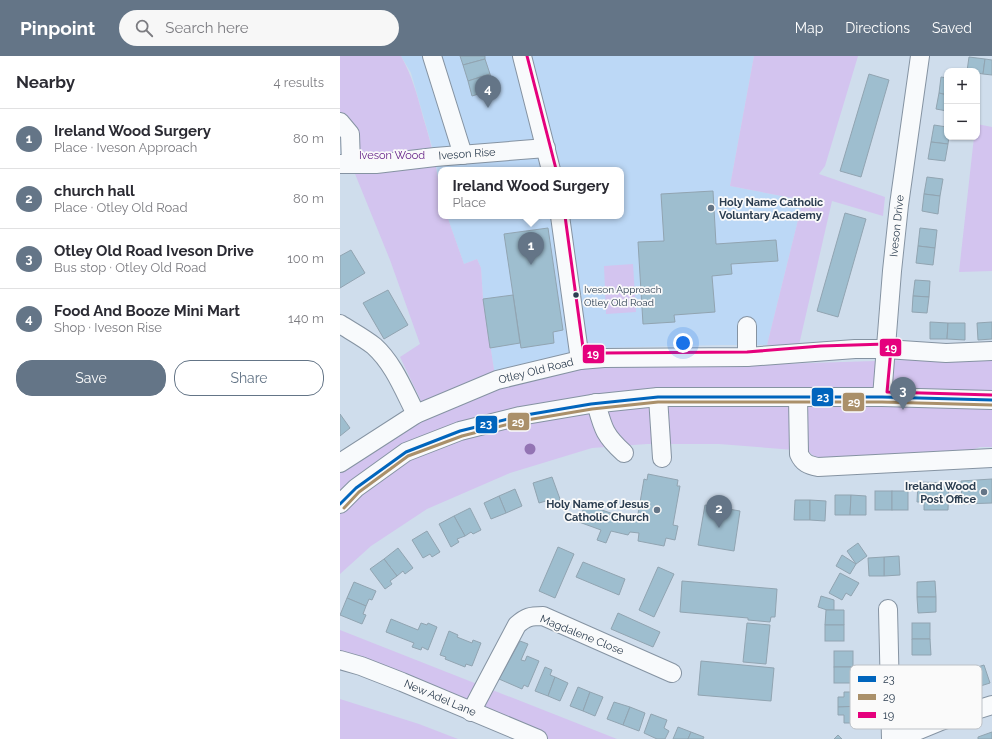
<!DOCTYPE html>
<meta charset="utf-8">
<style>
:root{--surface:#fff;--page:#f7f7f7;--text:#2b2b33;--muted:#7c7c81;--line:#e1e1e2;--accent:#647587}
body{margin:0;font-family:Raleway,sans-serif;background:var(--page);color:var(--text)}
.controls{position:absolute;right:12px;top:12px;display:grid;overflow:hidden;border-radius:8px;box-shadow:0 1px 3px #0004}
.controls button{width:36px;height:36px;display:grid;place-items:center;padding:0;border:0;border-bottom:1px solid var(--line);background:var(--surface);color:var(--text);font:20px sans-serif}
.you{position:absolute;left:343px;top:287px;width:14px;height:14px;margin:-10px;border:3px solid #fff;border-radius:50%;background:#1a73e8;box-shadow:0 0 0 6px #1a73e833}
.badge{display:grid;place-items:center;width:26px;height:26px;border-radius:50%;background:var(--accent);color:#fff;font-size:13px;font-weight:700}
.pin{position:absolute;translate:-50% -33px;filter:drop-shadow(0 1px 2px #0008)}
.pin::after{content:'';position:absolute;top:21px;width:14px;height:12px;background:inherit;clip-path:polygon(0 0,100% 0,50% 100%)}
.popup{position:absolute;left:98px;top:111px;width:186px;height:52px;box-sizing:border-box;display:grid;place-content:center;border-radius:8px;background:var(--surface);filter:drop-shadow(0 1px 3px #0005);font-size:13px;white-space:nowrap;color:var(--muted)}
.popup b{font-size:15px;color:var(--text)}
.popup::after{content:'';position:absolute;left:50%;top:100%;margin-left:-8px;border:8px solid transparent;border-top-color:var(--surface)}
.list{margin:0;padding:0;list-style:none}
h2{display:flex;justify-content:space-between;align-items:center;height:52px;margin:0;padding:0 16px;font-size:17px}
h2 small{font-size:13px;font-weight:400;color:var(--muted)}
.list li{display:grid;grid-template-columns:26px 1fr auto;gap:12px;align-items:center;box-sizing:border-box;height:60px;padding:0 16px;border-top:1px solid var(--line)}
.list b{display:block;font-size:15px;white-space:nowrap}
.list p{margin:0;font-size:13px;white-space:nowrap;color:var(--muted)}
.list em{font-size:13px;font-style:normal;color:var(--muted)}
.actions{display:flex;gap:8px;padding:12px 16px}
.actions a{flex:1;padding:9px 0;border:1px solid var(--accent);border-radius:16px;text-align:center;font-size:14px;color:var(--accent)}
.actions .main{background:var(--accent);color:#fff}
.icon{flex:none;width:22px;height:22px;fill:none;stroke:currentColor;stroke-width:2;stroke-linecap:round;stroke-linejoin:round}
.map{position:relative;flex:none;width:652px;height:683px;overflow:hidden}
header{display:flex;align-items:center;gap:24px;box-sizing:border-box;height:56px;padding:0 20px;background:var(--accent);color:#fff}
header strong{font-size:19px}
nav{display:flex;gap:22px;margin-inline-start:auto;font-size:14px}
.search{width:280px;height:36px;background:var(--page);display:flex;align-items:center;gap:10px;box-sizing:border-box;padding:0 14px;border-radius:22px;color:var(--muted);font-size:15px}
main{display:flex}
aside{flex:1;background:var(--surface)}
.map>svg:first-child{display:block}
.built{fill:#bcd8f6}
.green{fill:#d3c4ef}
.building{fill:#9ebecf;stroke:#91a4b1}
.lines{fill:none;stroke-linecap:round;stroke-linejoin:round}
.minor-casing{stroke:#8593a2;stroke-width:20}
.minor{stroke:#f8fafc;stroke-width:18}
.bus-1-casing{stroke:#fafafa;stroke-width:6}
.bus-2-casing{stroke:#fafafa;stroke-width:6}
.bus-3-casing{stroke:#fafafa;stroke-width:6}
.bus-1{stroke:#0065bd;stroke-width:3}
.bus-2{stroke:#aa906a;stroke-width:3}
.bus-3{stroke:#e5007d;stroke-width:3}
.tree{fill:#9374b4}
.poi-dot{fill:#647587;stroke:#fafafa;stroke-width:1.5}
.bus-dot{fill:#2b3d50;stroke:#fafafa;stroke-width:1.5}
.labels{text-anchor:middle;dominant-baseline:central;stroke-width:3.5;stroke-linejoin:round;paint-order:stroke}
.bus-label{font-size:10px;fill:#2b3d50;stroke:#fafafa;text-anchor:start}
.street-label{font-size:11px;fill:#2b3d50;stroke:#fafafa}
.park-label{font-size:11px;fill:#621f86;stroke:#fafafa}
.poi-label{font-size:11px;font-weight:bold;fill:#2b3d50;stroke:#fafafa;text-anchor:end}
.key{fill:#fafafa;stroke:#bcc1c7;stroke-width:1}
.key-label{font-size:11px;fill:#2b3d50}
.line-badge{stroke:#fafafa;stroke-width:1.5}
.badge-label{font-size:11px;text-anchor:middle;font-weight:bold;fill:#fff}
</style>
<header>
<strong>Pinpoint</strong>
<div class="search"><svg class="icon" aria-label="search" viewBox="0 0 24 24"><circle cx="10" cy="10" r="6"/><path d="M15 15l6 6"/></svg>Search here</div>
<nav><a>Map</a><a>Directions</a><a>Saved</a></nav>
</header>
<main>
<aside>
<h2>Nearby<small>4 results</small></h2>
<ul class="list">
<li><span class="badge">1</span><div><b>Ireland Wood Surgery</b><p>Place · Iveson Approach</p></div><em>80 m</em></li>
<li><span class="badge">2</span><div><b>church hall</b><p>Place · Otley Old Road</p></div><em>80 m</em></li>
<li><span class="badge">3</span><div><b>Otley Old Road Iveson Drive</b><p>Bus stop · Otley Old Road</p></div><em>100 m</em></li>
<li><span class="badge">4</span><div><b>Food And Booze Mini Mart</b><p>Shop · Iveson Rise</p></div><em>140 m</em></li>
</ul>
<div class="actions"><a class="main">Save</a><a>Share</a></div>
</aside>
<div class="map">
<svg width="652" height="683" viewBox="0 0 652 683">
<rect width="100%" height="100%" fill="#cfddec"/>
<path class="built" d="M61 0H414L390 130 463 144 427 289H382L259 292 155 320 143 243 141 212 137 203 124 208 107 160H281V114H101V143L95 101 71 17Z"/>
<g class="green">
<path d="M0 0H61C72 20 77 38 83 61 93 93 101 126 101 160H107L124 208 137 203 141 212 143 243 155 320 82 347 60 301 80 288 50 204 11 108 0 66Z"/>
<path d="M414 0H518L485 110 479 118 545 141 543 160 492 145 459 289H427L463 144 390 130Z"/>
<path d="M637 68 652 71V215L619 216 634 81H637Z"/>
<path d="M293 208 296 256 266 258 264 210Z"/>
<path d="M652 295V391H640L623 397 486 404 475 401 468 395 379 388H307L252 392 170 417 87 453 31 490 0 518V415L75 367 159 331 253 309 378 310 567 304 606 297Z"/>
<path d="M0 574 277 683H198L0 604Z"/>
<path d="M0 643 79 668 118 683H0Z"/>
</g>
<g class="building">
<path d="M120 0H145V3L123 9Z"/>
<path d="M629 1 645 3 643 18 637 17V15H627Z"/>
<path d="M145 3 150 18 128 25 123 9Z"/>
<path d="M645 3 652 4V19L643 18Z"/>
<path d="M150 18 155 33 132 40 128 25Z"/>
<path d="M529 18 549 24 521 121 500 115Z"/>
<path d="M601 21 607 22V39L599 37Z"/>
<path d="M599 37 607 39V55L596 53Z"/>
<path d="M594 69 607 71V81H609L608 88 591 86Z"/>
<path d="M591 86 608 88 605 105 588 103Z"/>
<path d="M587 121 603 123 600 140 584 138Z"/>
<path d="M373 135 376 188 436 184 438 205 391 208 392 218 372 220 375 256 334 259 335 266 303 268 298 186 324 185 321 138Z"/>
<path d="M584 138 600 140 598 158 582 155Z"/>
<path d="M505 157 526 163 498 261 477 255Z"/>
<path d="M208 172 223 274 213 276 214 287 181 292 164 178Z"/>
<path d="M580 172 597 174 595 192 578 190Z"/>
<path d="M578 190 595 192 593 209 576 207Z"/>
<path d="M11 194 25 217 0 232V200Z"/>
<path d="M575 224 590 225 589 241 573 240Z"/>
<path d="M48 234 68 269 44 283 23 247Z"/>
<path d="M173 239 180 287 150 292 143 243Z"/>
<path d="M573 240 589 241 587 257 572 256Z"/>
<path d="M590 266 608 267 607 283H590Z"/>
<path d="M652 266V283L638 284 637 267Z"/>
<path d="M608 267H625V284L607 283Z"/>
<path d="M0 358 10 372 0 380Z"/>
<path d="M308 418 338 424 337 430H340L333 469 338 470 335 484 326 482 324 490 298 485 299 477 290 476 288 479 271 475 266 487 257 484 261 474 239 466 245 448 279 460 278 462 290 466 291 463 297 464 304 423 307 424Z"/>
<path d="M212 421 220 443 218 446 210 449 207 447 206 445 199 447 193 427Z"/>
<path d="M652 423V447L622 448 621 425Z"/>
<path d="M578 426 609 427 608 454H584V446H577Z"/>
<path d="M175 433 182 450 166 457 159 440Z"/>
<rect x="535" y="435" width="17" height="19"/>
<rect x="552" y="435" width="16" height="19"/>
<path d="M495 439H511L510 459H495Z"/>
<path d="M511 439 526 440V459H510Z"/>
<path d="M159 440 166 457 151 463 144 447Z"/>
<path d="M455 444H470V464H454Z"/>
<path d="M470 444 486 445 485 465 470 464Z"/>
<path d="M365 449 400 455 394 495 358 489Z"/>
<path d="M130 452 141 474 133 478 131 476 125 480 114 460Z"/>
<path d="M114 460 125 480 117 483 119 486 111 491 99 468Z"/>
<path d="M87 475 100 496 92 501 90 498 83 502 72 484Z"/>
<path d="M518 487 527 500 516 508 507 495Z"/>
<path d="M218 491 234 498 215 542 199 535Z"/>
<path d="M58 492 73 512 65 518 63 515 57 520 44 503Z"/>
<path d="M502 499 516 508 510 518 496 510Z"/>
<path d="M559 500 560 519 544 520V501Z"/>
<path d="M544 501V520H529L528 502Z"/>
<path d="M44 503 57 520 50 525 52 528 45 533 30 513Z"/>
<path d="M243 506 285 523 279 539 236 521Z"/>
<path d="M318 511 334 518 314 561 299 554Z"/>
<path d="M500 517 519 527 511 540 506 537 502 544 489 537Z"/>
<path d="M342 525 437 533 435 561H431L430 566 408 564V562L340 556Z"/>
<path d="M595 525 596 541H577V526Z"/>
<path d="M14 526 36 535 32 544 29 543 26 550 7 542Z"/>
<path d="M481 540 494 544V554H487L478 551Z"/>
<path d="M577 541H596V556L578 557Z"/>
<path d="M7 542 26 550 23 558 26 559 22 568 0 559Z"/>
<path d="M486 554H504V569H485Z"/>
<path d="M278 557 320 576 313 591 271 573Z"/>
<path d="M51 563 78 574 81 567 87 569 88 567 97 571 88 594 82 591 81 594 72 591 74 587 46 576Z"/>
<path d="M407 567 430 569 426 608 403 606Z"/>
<rect x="572" y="567" width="18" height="16"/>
<rect x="485" y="569" width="19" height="16"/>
<path d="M109 575 118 579 117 581 132 587 133 584 141 587 132 610 126 608 125 611 105 603 106 601 100 599Z"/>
<path d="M572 583H590L591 599H572Z"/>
<path d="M180 585 188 588 181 604 185 605 187 600 199 605 188 631 184 629 182 633 159 623Z"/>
<rect x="494" y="595" width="19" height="16"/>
<path d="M361 605 434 612 431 645 358 639Z"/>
<path d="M644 609 650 627 634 632 628 614Z"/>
<path d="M205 611 212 614 210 619 215 621 208 640 195 635Z"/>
<rect x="494" y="611" width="19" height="16"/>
<path d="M628 614 634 632 619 637 613 620Z"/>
<path d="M580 619 601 631 593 645 571 633Z"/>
<path d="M215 621 228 627 220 645 208 640Z"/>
<path d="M238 631 250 636 243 655 230 650Z"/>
<path d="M250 636 263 641 255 660 243 655Z"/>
<path d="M504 636H522V650L498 651V641H504Z"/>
<path d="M274 646 290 651 283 669 267 663Z"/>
<path d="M522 650V667H504V659H498V651Z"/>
<path d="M290 651 305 657 299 675 283 669Z"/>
<path d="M311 658 327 664 324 672 329 675 325 683H317L304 677Z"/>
<path d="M338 671 351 676 348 683H333Z"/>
<path d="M351 676 364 681 363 683H348Z"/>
<path d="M652 676V683H638V681Z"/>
<path d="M498 679 502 683H494Z"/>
</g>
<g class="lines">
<g class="minor-casing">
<g id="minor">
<path d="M92 0 123 99"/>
<path d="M182 0 211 114"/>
<path d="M0 66 10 78 11 108"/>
<path d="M0 108H36L95 101 206 92"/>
<path d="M220 160 240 304"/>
<path d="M0 268C11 275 24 282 34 290 54 308 64 335 76 358"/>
<path d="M407 301V270"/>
<path d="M318 341 322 402"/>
<path d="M542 341 552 215 559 149 580 0"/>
<path d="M458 342 459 398C463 407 468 409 478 411L652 402"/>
<path d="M256 347C263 372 264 379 284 397"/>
<path d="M0 407 76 358 157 324 240 304 264 302 407 301 515 293H546L606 297 652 295"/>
<path d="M0 448 16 432 66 396 120 375 180 360 251 348 318 341H542L652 344"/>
<path d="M548 553 551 683"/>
<path d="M0 604 21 610 62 626 198 683"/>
<path d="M131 656 177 569C186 561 190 560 203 560L332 617"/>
<path d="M557 683 601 665 652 649"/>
</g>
</g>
<use href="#minor" class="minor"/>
<g class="bus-1-casing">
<path id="bus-1" d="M0 448 16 432 66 396 120 375 180 360 251 348 318 341H542L652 344"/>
</g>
<g class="bus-2-casing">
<path id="bus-2" d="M4 452 19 436 68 400 122 380 181 365 252 353 318 346H542L652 349"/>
</g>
<g class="bus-3-casing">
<g id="bus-3">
<path d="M187 0 216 113"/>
<path d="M225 160 244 299 264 297 407 296 481 290 546 288 550 290 551 293 547 336 652 339"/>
</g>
</g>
<use href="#bus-1" class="bus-1"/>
<use href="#bus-2" class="bus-2"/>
<use href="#bus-3" class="bus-3"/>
</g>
<circle class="tree" cx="190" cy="393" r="5.5"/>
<g class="poi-dot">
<circle cx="371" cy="152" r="4"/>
<circle cx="644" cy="436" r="4"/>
<circle cx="317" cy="454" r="4"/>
</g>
<circle class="bus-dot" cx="236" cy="239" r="3.5"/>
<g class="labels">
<g class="bus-label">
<text x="244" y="233">Iveson Approach<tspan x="244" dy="13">Otley Old Road</tspan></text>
</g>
<g class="street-label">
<text transform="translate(127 98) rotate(-4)">Iveson Rise</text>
<text transform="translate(557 170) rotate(-84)">Iveson Drive</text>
<text transform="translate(196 315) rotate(-14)">Otley Old Road</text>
<text transform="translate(242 579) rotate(22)">Magdalene Close</text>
<text transform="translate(100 642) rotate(23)">New Adel Lane</text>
</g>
<g class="park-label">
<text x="52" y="99">Iveson Wood</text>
</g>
<g class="poi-label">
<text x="379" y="146" text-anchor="start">Holy Name Catholic<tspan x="379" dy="13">Voluntary Academy</tspan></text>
<text x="636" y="430">Ireland Wood<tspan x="636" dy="13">Post Office</tspan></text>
<text x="309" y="448">Holy Name of Jesus<tspan x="309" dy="13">Catholic Church</tspan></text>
</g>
</g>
<rect x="510" y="609" width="132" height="64" rx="6" class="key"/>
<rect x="518" y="620" width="18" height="6" fill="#0065bd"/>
<rect x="518" y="638" width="18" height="6" fill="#aa906a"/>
<rect x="518" y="656" width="18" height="6" fill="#e5007d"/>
<g class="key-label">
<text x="543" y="627">23</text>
<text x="543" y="645">29</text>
<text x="543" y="663">19</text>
</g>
<g class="line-badge">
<rect x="539" y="282" width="23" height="19" rx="4" fill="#e5007d"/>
<rect x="242" y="288" width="23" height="20" rx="4" fill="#e5007d"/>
<rect x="471" y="331" width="23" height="20" rx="4" fill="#0065bd"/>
<rect x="502" y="336" width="23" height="20" rx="4" fill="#aa906a"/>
<rect x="167" y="356" width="23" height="19" rx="4" fill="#aa906a"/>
<rect x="135" y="359" width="23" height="19" rx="4" fill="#0065bd"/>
</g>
<g class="badge-label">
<text x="551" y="296">19</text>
<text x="253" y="302">19</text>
<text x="483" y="345">23</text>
<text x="514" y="350">29</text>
<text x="178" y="370">29</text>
<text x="146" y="372">23</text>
</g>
</svg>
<div class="controls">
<button>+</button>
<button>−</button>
</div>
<div class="you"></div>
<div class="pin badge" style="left:191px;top:209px">1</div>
<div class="popup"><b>Ireland Wood Surgery</b>Place</div>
<div class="pin badge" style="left:379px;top:472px">2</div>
<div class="pin badge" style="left:563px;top:354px">3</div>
<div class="pin badge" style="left:148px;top:52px">4</div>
</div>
</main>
